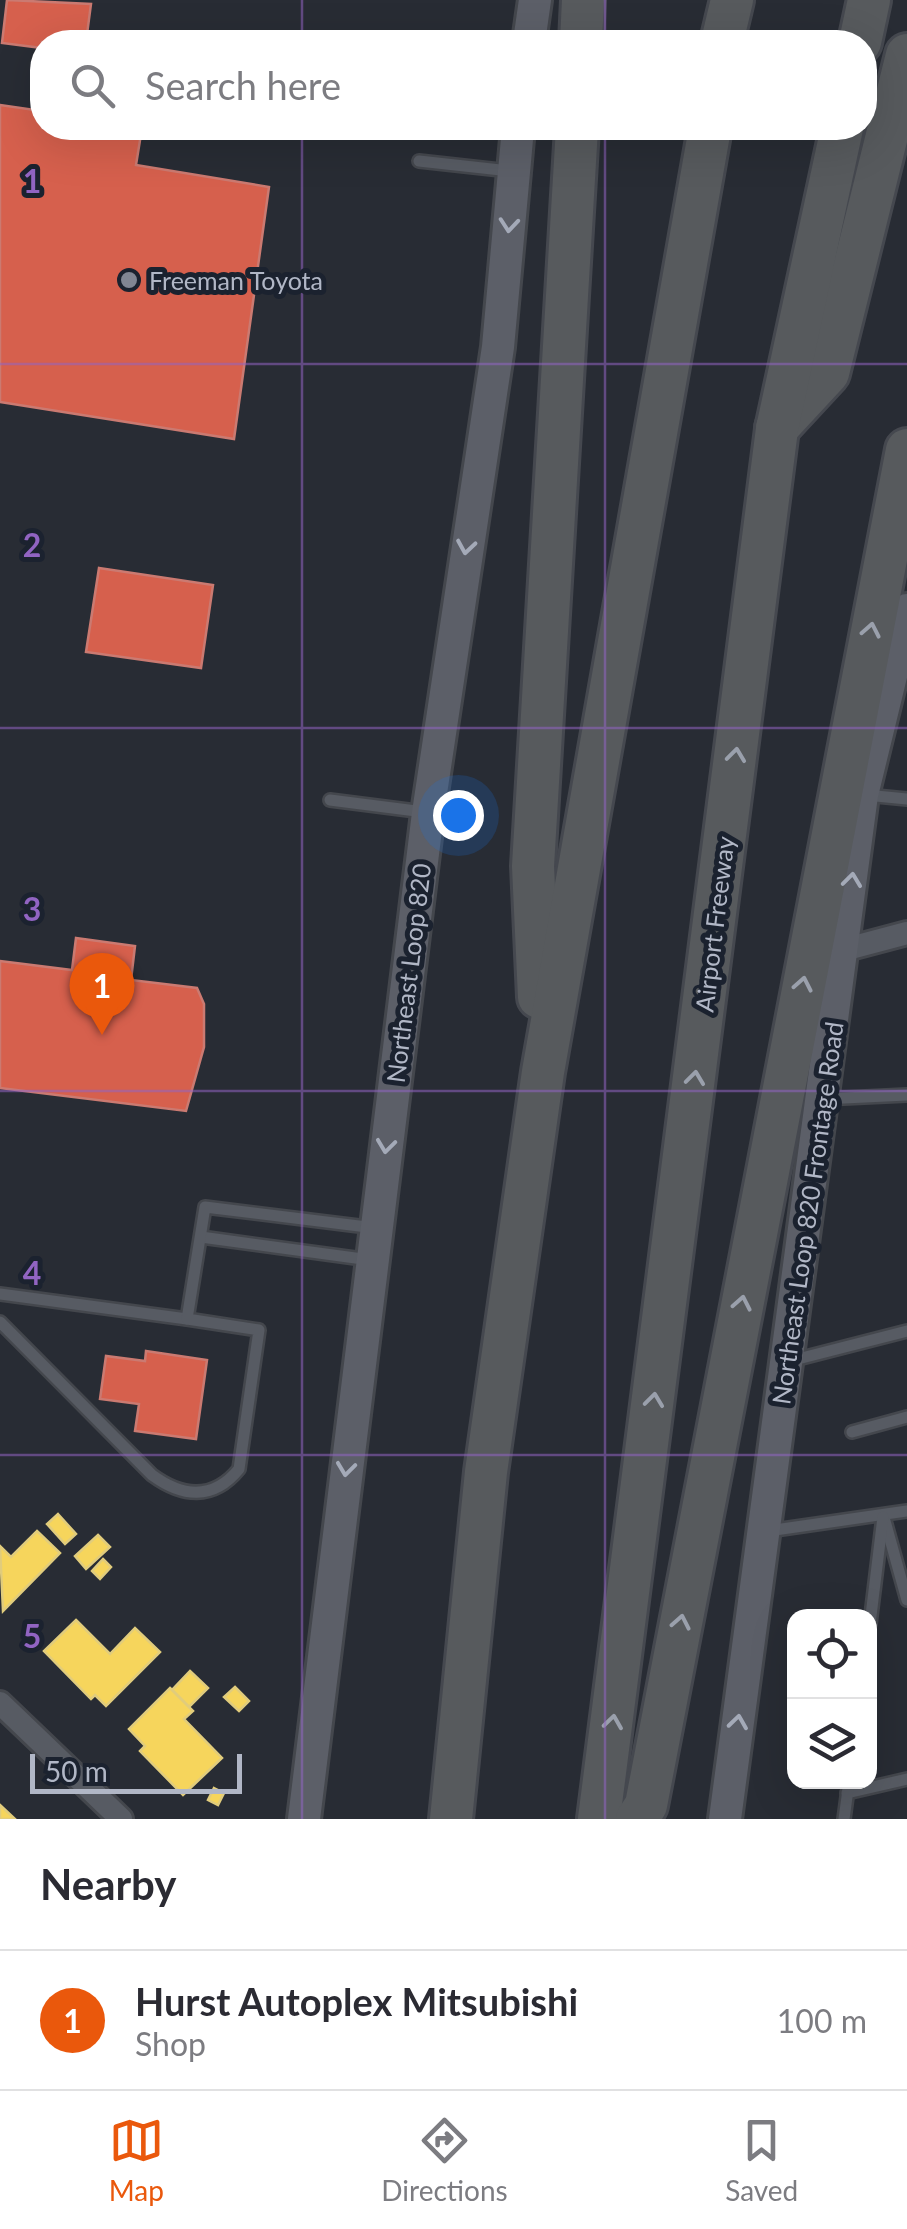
<!DOCTYPE html>
<style>
:root{--surface:#fff;--page:#f7f7f7;--text:#2b2b33;--muted:#7c7c81;--line:#e1e1e2;--accent:#ea580c}
body{margin:0;font-family:Lato,sans-serif;background:var(--page);color:var(--text)}
.controls{position:absolute;right:30px;bottom:30px;display:grid;overflow:hidden;border-radius:20px;box-shadow:0 10px 40px #0002}
.controls button{width:90px;height:90px;display:grid;place-items:center;padding:0;border:0;border-bottom:2px solid var(--line);background:var(--surface);color:var(--text);font:50px sans-serif}
.scale{position:absolute;left:30px;bottom:25px;width:212px;box-sizing:border-box;padding-left:10px;border:5px solid #b1b7c6;border-top:0;font-size:28px;line-height:35px;white-space:nowrap;color:#b1b7c6;-webkit-text-stroke:8px #1b222f;paint-order:stroke}
.you{position:absolute;left:458px;top:815px;width:35px;height:35px;margin:-25px;border:8px solid #fff;border-radius:50%;background:#1a73e8;box-shadow:0 0 0 15px #1a73e833}
.badge{display:grid;place-items:center;width:65px;height:65px;border-radius:50%;background:var(--accent);color:#fff;font-size:32px;font-weight:700}
.pin{position:absolute;translate:-50% -82px;filter:drop-shadow(0 2px 5px #0008)}
.pin::after{content:'';position:absolute;top:52px;width:35px;height:30px;background:inherit;clip-path:polygon(0 0,100% 0,50% 100%)}
.list{margin:0;padding:0;list-style:none}
h2{display:flex;justify-content:space-between;align-items:center;height:130px;margin:0;padding:0 40px;font-size:42px}
h2 small{font-size:32px;font-weight:400;color:var(--muted)}
.list li{display:grid;grid-template-columns:65px 1fr auto;gap:30px;align-items:center;box-sizing:border-box;height:140px;padding:0 40px;border-top:2px solid var(--line)}
.list b{display:block;font-size:38px;white-space:nowrap}
.list p{margin:0;font-size:32px;white-space:nowrap;color:var(--muted)}
.list em{font-size:32px;font-style:normal;color:var(--muted)}
.icon{flex:none;width:55px;height:55px;fill:none;stroke:currentColor;stroke-width:2;stroke-linecap:round;stroke-linejoin:round}
.map{position:relative;flex:none;width:907px;height:1819px;overflow:hidden}
.search{position:absolute;background:var(--surface);box-shadow:0 10px 40px #0002;left:30px;right:30px;top:30px;height:110px;display:flex;align-items:center;gap:25px;box-sizing:border-box;padding:0 35px;border-radius:40px;color:var(--muted);font-size:38px}
.sheet{height:270px;background:var(--surface)}
nav{display:flex;justify-content:space-around;align-items:center;box-sizing:border-box;height:140px;border-top:2px solid var(--line);background:var(--surface);font-size:28px;color:var(--muted)}
nav a{display:grid;justify-items:center;gap:5px}
nav .on{color:var(--accent)}
.map>svg:first-child{display:block}
.homes{fill:#f6d55c;stroke:#e1cc7c;stroke-width:2.5}
.shops{fill:#d6604d;stroke:#cb7a71;stroke-width:2.5}
.lines{fill:none;stroke-linecap:round;stroke-linejoin:round}
.lane-casing{stroke:#44474d;stroke-width:16}
.street-casing{stroke:#44474d;stroke-width:28}
.secondary-casing{stroke:#44474d;stroke-width:38}
.highway-casing{stroke:#45484f;stroke-width:48}
.lane{stroke:#575b63;stroke-width:11}
.street{stroke:#575b63;stroke-width:22}
.secondary{stroke:#5c5f68;stroke-width:32}
.highway{stroke:#575a5d;stroke-width:42}
.oneway{stroke:#a4aab8}
.oneway2{stroke:#9aa0ac}
.grid{fill:none;stroke:#9164c2;stroke-width:2.5;stroke-opacity:0.55}
.poi-dot{fill:#818693;stroke:#1b222f;stroke-width:4}
.labels{text-anchor:middle;dominant-baseline:central;stroke-width:10;stroke-linejoin:round;paint-order:stroke}
.poi-label{font-size:25px;fill:#b1b7c6;stroke:#1b222f;text-anchor:start}
.street-label{font-size:25px;fill:#b1b7c6;stroke:#1b222f}
.grid-label{font-size:32px;text-anchor:middle;font-weight:bold;fill:#9164c2;stroke:#1b222f;stroke-width:10;stroke-linejoin:round;paint-order:stroke}
</style>
<div class="map">
<svg width="907" height="1819" viewBox="0 0 907 1819">
<rect width="100%" height="100%" fill="#282c34"/>
<g class="homes">
<path d="M58 1514 76 1534 65 1544 47 1524Z"/>
<path d="M37 1531 60 1553 3 1611 0 1546 11 1557Z"/>
<path d="M98 1535 110 1547 86 1569 75 1556Z"/>
<path d="M103 1559 111 1567 100 1579 92 1571Z"/>
<path d="M76 1620 110 1654 135 1628 160 1652 106 1706 95 1695 91 1699 44 1651Z"/>
<path d="M190 1671 208 1688 189 1707 172 1690Z"/>
<path d="M235 1687 249 1701 239 1711 224 1697Z"/>
<path d="M170 1688 193 1711 184 1719 222 1758 183 1795 140 1751 145 1746 129 1729Z"/>
<path d="M214 1788 224 1793 218 1805 208 1800Z"/>
<path d="M0 1805 15 1819H0Z"/>
</g>
<g class="shops">
<path d="M7 0 91 4 86 42H42V48L2 43Z"/>
<path d="M0 105 42 111V128H142L136 165 269 187 234 439 0 402Z"/>
<path d="M99 568 213 585 201 668 86 652Z"/>
<path d="M76 938 135 946 131 980 197 988 204 1004V1047L186 1111 0 1088V961L72 970Z"/>
<path d="M146 1351 207 1360 196 1439 135 1431 139 1404 100 1399 106 1356 145 1361Z"/>
</g>
<g class="lines">
<g class="lane-casing">
<g id="lane">
<path d="M419 161 510 171"/>
<path d="M866 795 907 799"/>
<path d="M330 800 424 812"/>
<path d="M823 1099 907 1095"/>
<path d="M201 1237 370 1260"/>
<path d="M0 1294 187 1319"/>
<path d="M0 1322 152 1475C182 1497 213 1501 239 1469L259 1330 187 1319 205 1207 375 1228"/>
<path d="M790 1361 907 1331"/>
<path d="M852 1432 907 1417"/>
<path d="M885 1521 907 1600"/>
<path d="M768 1531 907 1511"/>
<path d="M870 1624 883 1517"/>
<path d="M847 1793 907 1779"/>
<path d="M844 1819 849 1782"/>
</g>
</g>
<g class="street-casing">
<g id="street">
<path d="M843 950 907 933"/>
<path d="M0 1703 121 1819"/>
</g>
</g>
<g class="secondary-casing">
<g id="secondary">
<path d="M529 42 535 0"/>
<path d="M304 1819 428 813 498 347 518 128"/>
<path d="M725 1819 862 795 907 610"/>
</g>
</g>
<g class="highway-casing">
<g id="highway">
<path d="M581 42 583 0"/>
<path d="M722 42 732 0"/>
<path d="M860 42 869 0"/>
<path d="M777 428 828 373 907 55"/>
<path d="M539 997 533 866 577 128"/>
<path d="M451 1819 486 1472 543 1072 710 128"/>
<path d="M599 1819 777 429 842 128"/>
<path d="M637 1819 646 1805 907 450"/>
</g>
</g>
<use href="#lane" class="lane"/>
<use href="#street" class="street"/>
<use href="#secondary" class="secondary"/>
<use href="#highway" class="highway"/>
</g>
<defs><path id="oneway-chevron" d="M-2-3.5L2.5 0L-2 3.5" fill="none" stroke-width="1.6" stroke-linecap="round" stroke-linejoin="round" transform="scale(2.5)"/></defs>
<g class="oneway">
<use href="#oneway-chevron" transform="translate(509 225) rotate(95)"/>
<use href="#oneway-chevron" transform="translate(466 547) rotate(99)"/>
<use href="#oneway-chevron" transform="translate(852 880) rotate(-83)"/>
<use href="#oneway-chevron" transform="translate(386 1146) rotate(97)"/>
<use href="#oneway-chevron" transform="translate(346 1469) rotate(97)"/>
<use href="#oneway-chevron" transform="translate(738 1722) rotate(-82)"/>
</g>
<g class="oneway2">
<use href="#oneway-chevron" transform="translate(871 630) rotate(-79)"/>
<use href="#oneway-chevron" transform="translate(736 755) rotate(-83)"/>
<use href="#oneway-chevron" transform="translate(803 984) rotate(-79)"/>
<use href="#oneway-chevron" transform="translate(695 1078) rotate(-83)"/>
<use href="#oneway-chevron" transform="translate(742 1303) rotate(-79)"/>
<use href="#oneway-chevron" transform="translate(654 1400) rotate(-83)"/>
<use href="#oneway-chevron" transform="translate(681 1622) rotate(-79)"/>
<use href="#oneway-chevron" transform="translate(613 1722) rotate(-82)"/>
</g>
<path class="grid" d="M302 0V42M605 0V42M302 128V1819M605 128V1819M0 364H907M0 728H907M0 1091H907M0 1455H907"/>
<circle class="poi-dot" cx="129" cy="280" r="10"/>
<g class="labels">
<g class="poi-label">
<text x="149" y="280">Freeman Toyota</text>
</g>
<g class="street-label">
<text transform="translate(714 924) rotate(-83)">Airport Freeway</text>
<text transform="translate(408 973) rotate(-83)">Northeast Loop 820</text>
<text transform="translate(807 1213) rotate(-82)">Northeast Loop 820 Frontage Road</text>
</g>
</g>
<g class="grid-label">
<text x="32" y="193">1</text>
<text x="32" y="557">2</text>
<text x="32" y="921">3</text>
<text x="32" y="1285">4</text>
<text x="32" y="1648">5</text>
</g>
</svg>
<div class="controls">
<button><svg class="icon" aria-label="locate" viewBox="0 0 24 24"><circle cx="12" cy="12" r="6"/><path d="M12 2v4M12 18v4M2 12h4M18 12h4"/></svg></button>
<button><svg class="icon" aria-label="layers" viewBox="0 0 24 24"><path d="M12 4l9 5-9 5-9-5zM3 14l9 5 9-5"/></svg></button>
</div>
<div class="scale">50 m</div>
<div class="you"></div>
<div class="pin badge" style="left:102px;top:1035px">1</div>
<div class="search"><svg class="icon" aria-label="search" viewBox="0 0 24 24"><circle cx="10" cy="10" r="6"/><path d="M15 15l6 6"/></svg>Search here</div>
</div>
<section class="sheet">
<h2>Nearby<small></small></h2>
<ul class="list">
<li><span class="badge">1</span><div><b>Hurst Autoplex Mitsubishi</b><p>Shop</p></div><em>100 m</em></li>
</ul>
</section>
<nav>
<a class="on"><svg class="icon" aria-label="map" viewBox="0 0 24 24"><path d="M3 6l6-2 6 2 6-2v14l-6 2-6-2-6 2zM9 4v14M15 6v14"/></svg>Map</a>
<a><svg class="icon" aria-label="directions" viewBox="0 0 24 24"><path d="M12 3l9 9-9 9-9-9zM9 14v-3h6M13 9l2 2-2 2"/></svg>Directions</a>
<a><svg class="icon" aria-label="saved" viewBox="0 0 24 24"><path d="M7 4h10v16l-5-4-5 4z"/></svg>Saved</a>
</nav>
